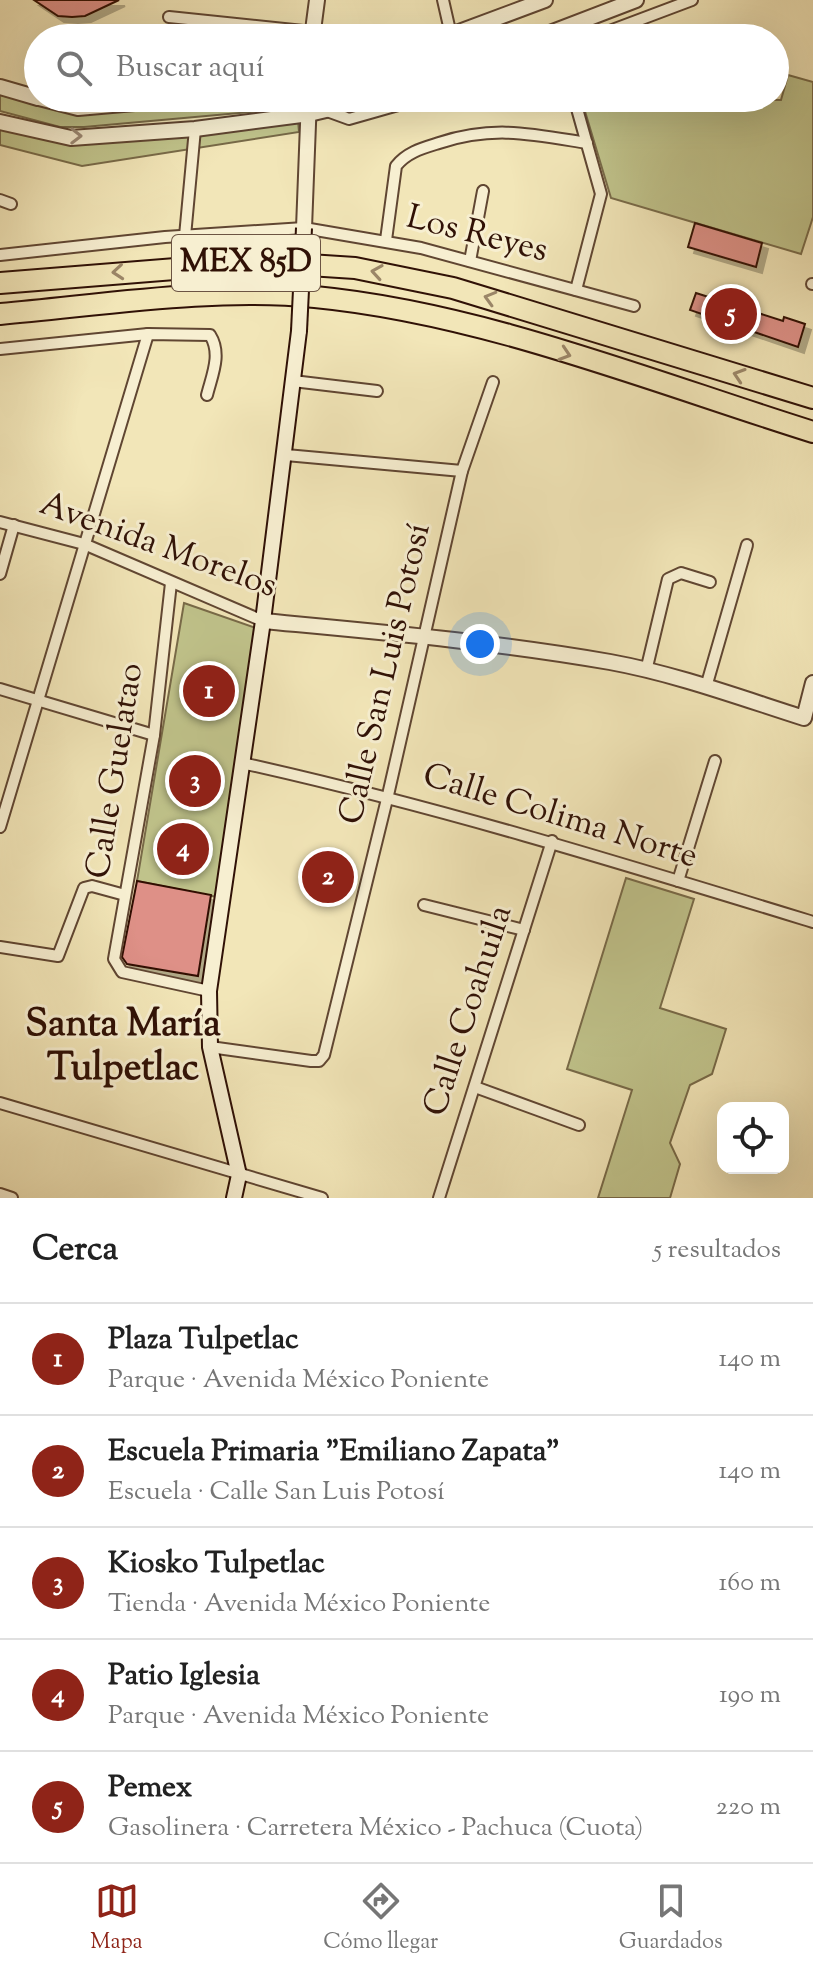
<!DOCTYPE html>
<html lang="es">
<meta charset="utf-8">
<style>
:root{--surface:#fff;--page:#f2f2f2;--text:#222;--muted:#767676;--line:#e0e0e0;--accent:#8f2418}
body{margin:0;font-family:"Sorts Mill Goudy",serif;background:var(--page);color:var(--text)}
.controls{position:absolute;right:24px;bottom:24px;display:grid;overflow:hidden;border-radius:16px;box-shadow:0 8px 32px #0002}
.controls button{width:72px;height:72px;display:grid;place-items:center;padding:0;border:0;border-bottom:2px solid var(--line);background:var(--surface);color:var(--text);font:40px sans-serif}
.you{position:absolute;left:480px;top:644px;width:28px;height:28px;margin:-20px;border:6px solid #fff;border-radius:50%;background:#1a73e8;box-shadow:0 0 0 12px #1a73e833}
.badge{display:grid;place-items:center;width:52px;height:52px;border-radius:50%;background:var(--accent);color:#fff;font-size:26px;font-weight:700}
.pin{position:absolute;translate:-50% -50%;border:4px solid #fff;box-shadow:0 2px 8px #0006}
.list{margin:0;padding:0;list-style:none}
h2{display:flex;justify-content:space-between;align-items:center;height:104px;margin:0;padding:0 32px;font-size:34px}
h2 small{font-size:26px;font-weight:400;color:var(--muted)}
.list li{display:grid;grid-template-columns:52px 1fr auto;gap:24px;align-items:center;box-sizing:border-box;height:112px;padding:0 32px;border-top:2px solid var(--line)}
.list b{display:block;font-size:30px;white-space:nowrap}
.list p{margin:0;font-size:26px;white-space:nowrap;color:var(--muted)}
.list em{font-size:26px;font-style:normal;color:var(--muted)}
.icon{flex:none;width:44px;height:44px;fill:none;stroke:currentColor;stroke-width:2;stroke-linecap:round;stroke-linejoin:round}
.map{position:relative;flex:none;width:813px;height:1198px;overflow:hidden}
.search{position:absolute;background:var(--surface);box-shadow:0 8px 32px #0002;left:24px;right:24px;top:24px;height:88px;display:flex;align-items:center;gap:20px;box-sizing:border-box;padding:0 28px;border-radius:44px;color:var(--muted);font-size:30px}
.sheet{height:664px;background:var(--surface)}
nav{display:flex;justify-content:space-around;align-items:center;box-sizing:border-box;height:112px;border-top:2px solid var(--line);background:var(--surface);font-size:22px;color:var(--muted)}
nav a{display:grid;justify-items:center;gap:4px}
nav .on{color:var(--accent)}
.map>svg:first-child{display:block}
.green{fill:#c0c38b;stroke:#786a48;stroke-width:2}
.building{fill:#de9087;stroke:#301106;stroke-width:2;filter:url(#shadow)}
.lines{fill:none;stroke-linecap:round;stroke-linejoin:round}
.minor-casing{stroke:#604632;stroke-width:14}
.tertiary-casing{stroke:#604632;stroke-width:18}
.secondary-casing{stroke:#301106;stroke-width:18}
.motorway-casing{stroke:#301106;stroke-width:24}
.minor{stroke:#f7efd1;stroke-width:10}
.tertiary{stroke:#f7efd1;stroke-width:14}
.secondary{stroke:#f7efd1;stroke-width:14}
.motorway{stroke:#f2e6b8;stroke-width:20}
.secondary-bridge-casing{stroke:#301106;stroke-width:18;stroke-linecap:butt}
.secondary-bridge{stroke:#f7efd1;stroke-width:14}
.oneway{stroke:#9d8b76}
.oneway2{stroke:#9b8668}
.labels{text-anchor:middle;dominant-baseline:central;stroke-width:6;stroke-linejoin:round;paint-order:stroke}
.shield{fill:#f7efd1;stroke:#6c5443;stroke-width:2}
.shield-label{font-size:32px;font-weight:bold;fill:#301106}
.street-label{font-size:34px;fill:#301106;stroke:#f7efd1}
.quarter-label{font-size:38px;font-weight:bold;fill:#301106;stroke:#f7efd1}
</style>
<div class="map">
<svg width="813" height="1198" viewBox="0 0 813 1198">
<defs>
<filter id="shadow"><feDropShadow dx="6" dy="6" stdDeviation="0" flood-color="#0004"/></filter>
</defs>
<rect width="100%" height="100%" fill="#f2e6b8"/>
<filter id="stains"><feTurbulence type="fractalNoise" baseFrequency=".0025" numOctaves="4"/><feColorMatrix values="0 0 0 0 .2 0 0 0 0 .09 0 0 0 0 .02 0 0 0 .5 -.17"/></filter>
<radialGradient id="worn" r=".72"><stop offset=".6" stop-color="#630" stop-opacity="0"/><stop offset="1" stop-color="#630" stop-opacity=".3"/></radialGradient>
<g class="green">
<path d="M788 75 813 82V217L801 254 611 198 581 98 781 100Z"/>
<path d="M0 95 83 115 256 98H294V108L84 127H60L0 111Z"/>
<path d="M298 120 299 132 82 166 0 145V128L68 144Z"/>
<path d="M184 603 256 628 217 897 137 881Z"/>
<path d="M626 878 694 899 660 1008 726 1029 712 1074 690 1085 670 1143 680 1164 670 1198H598L632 1090 567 1069Z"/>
</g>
<g class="building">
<path d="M34 0H119L85 16 72 17 58 16Z"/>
<path d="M695 223 762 243 756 267 688 247Z"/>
<path d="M696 293 783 321 784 317 805 324 798 347 690 310Z"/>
<circle cx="195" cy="782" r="13"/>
<path d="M137 881 211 895 198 976 127 964 122 957Z"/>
</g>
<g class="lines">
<g class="minor-casing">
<g id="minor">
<path d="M443 0 451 35"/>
<path d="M169 17 313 32"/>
<path d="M591 38 692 0"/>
<path d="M574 98 601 194 576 290"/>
<path d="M327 111 349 119 423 98"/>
<path d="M0 200 11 204"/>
<path d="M185 236 195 129"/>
<path d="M386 240 396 166C407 152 423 148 439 143 494 125 531 134 587 143"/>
<path d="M0 255 165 237 304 228 421 248 634 306"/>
<path d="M470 261 483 191"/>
<path d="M812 284H813"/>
<path d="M0 349 148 334 210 335C222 354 212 375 207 395"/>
<path d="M293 381 377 391"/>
<path d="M286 455 462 471"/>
<path d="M0 522 84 544 263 621"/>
<path d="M0 574 14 525"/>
<path d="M171 583 154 735 114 959 122 972 209 991"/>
<path d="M646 671 668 579 681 573 710 582"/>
<path d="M706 687 747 545"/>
<path d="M0 689 154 735"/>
<path d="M242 763C436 806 624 864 813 922"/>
<path d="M0 827 148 334"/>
<path d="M678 881 715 761"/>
<path d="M424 905 524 930"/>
<path d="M0 947 58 956 84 888 92 886 125 895"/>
<path d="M210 1047 311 1061H319L324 1055 388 795 462 471 493 382"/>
<path d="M475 1087 579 1125"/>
<path d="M0 1103 322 1198"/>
<path d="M0 1194 12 1198"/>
<path d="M439 1198 552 841"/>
</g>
</g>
<g class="tertiary-casing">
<g id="tertiary">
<path d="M312 38 317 0"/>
<path d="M443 38 545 0"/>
<path d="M537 38 636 0"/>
<path d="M0 87 38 98"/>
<path d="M39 98 78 108 191 98"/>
<path d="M0 122 71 138 195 129 309 114 377 98"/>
<path d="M304 228 309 98"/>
<path d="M263 621C379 632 496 642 610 662 676 674 741 698 804 718L813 683"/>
</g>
</g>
<g class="secondary-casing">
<path id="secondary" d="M234 1198 239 1175 210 1047 209 991 263 621 299 331"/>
</g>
<g class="motorway-casing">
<g id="motorway">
<path d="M0 283 263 262 355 268 453 288 813 398"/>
<path d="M0 314C103 305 211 287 315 297 482 313 653 382 813 432"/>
</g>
</g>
<use href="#minor" class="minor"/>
<use href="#tertiary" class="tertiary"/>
<use href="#secondary" class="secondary"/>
<use href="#motorway" class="motorway"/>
<g class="secondary-bridge-casing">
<path id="secondary-bridge" d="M299 331 304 228"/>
</g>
<use href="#secondary-bridge" class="secondary-bridge"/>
</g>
<defs><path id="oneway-chevron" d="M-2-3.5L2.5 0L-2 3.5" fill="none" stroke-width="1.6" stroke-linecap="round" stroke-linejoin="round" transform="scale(2)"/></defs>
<use class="oneway" href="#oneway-chevron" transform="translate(76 136) rotate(1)"/>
<g class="oneway2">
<use href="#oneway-chevron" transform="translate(118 272) rotate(175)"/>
<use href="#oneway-chevron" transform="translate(377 272) rotate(-171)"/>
<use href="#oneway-chevron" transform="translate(490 298) rotate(-164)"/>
<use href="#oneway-chevron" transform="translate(565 354) rotate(18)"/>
<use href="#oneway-chevron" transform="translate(739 375) rotate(-162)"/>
</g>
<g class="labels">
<rect class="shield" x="172" y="235" width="148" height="56" rx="6"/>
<g class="shield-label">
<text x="246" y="263">MEX 85D</text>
</g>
<g class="street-label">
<text transform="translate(477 235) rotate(14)">Los Reyes</text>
<text transform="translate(158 546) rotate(20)">Avenida Morelos</text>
<text transform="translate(386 674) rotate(-77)">Calle San Luis Potosí</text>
<text transform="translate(116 771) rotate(-81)">Calle Guelatao</text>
<text transform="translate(560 817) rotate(17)">Calle Colima Norte</text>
<text transform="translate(469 1011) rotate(-72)">Calle Coahuila</text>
</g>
<g class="quarter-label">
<text x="123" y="1026">Santa María<tspan x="123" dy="44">Tulpetlac</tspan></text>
</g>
</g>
<rect width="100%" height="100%" filter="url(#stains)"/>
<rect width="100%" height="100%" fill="url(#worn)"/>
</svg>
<div class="controls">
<button><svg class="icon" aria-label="locate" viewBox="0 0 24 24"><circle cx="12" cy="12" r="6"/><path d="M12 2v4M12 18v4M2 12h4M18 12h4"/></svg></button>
</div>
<div class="you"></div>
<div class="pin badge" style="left:209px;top:691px">1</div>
<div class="pin badge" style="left:328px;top:877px">2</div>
<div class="pin badge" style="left:195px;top:781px">3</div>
<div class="pin badge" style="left:183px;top:849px">4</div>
<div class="pin badge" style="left:731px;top:314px">5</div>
<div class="search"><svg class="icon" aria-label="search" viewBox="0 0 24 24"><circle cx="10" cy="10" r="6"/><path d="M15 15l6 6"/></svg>Buscar aquí</div>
</div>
<section class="sheet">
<h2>Cerca<small>5 resultados</small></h2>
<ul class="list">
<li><span class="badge">1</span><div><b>Plaza Tulpetlac</b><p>Parque · Avenida México Poniente</p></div><em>140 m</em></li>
<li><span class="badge">2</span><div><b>Escuela Primaria &quot;Emiliano Zapata&quot;</b><p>Escuela · Calle San Luis Potosí</p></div><em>140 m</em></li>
<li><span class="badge">3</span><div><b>Kiosko Tulpetlac</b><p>Tienda · Avenida México Poniente</p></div><em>160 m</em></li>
<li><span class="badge">4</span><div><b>Patio Iglesia</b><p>Parque · Avenida México Poniente</p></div><em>190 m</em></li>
<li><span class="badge">5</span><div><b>Pemex</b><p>Gasolinera · Carretera México - Pachuca (Cuota)</p></div><em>220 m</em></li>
</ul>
</section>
<nav>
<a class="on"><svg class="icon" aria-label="map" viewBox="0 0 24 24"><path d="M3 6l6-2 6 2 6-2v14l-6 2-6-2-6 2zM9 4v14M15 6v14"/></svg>Mapa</a>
<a><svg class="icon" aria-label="directions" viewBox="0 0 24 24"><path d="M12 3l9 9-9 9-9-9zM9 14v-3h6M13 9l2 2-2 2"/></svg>Cómo llegar</a>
<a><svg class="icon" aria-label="saved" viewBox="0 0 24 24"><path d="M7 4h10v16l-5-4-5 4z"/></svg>Guardados</a>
</nav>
